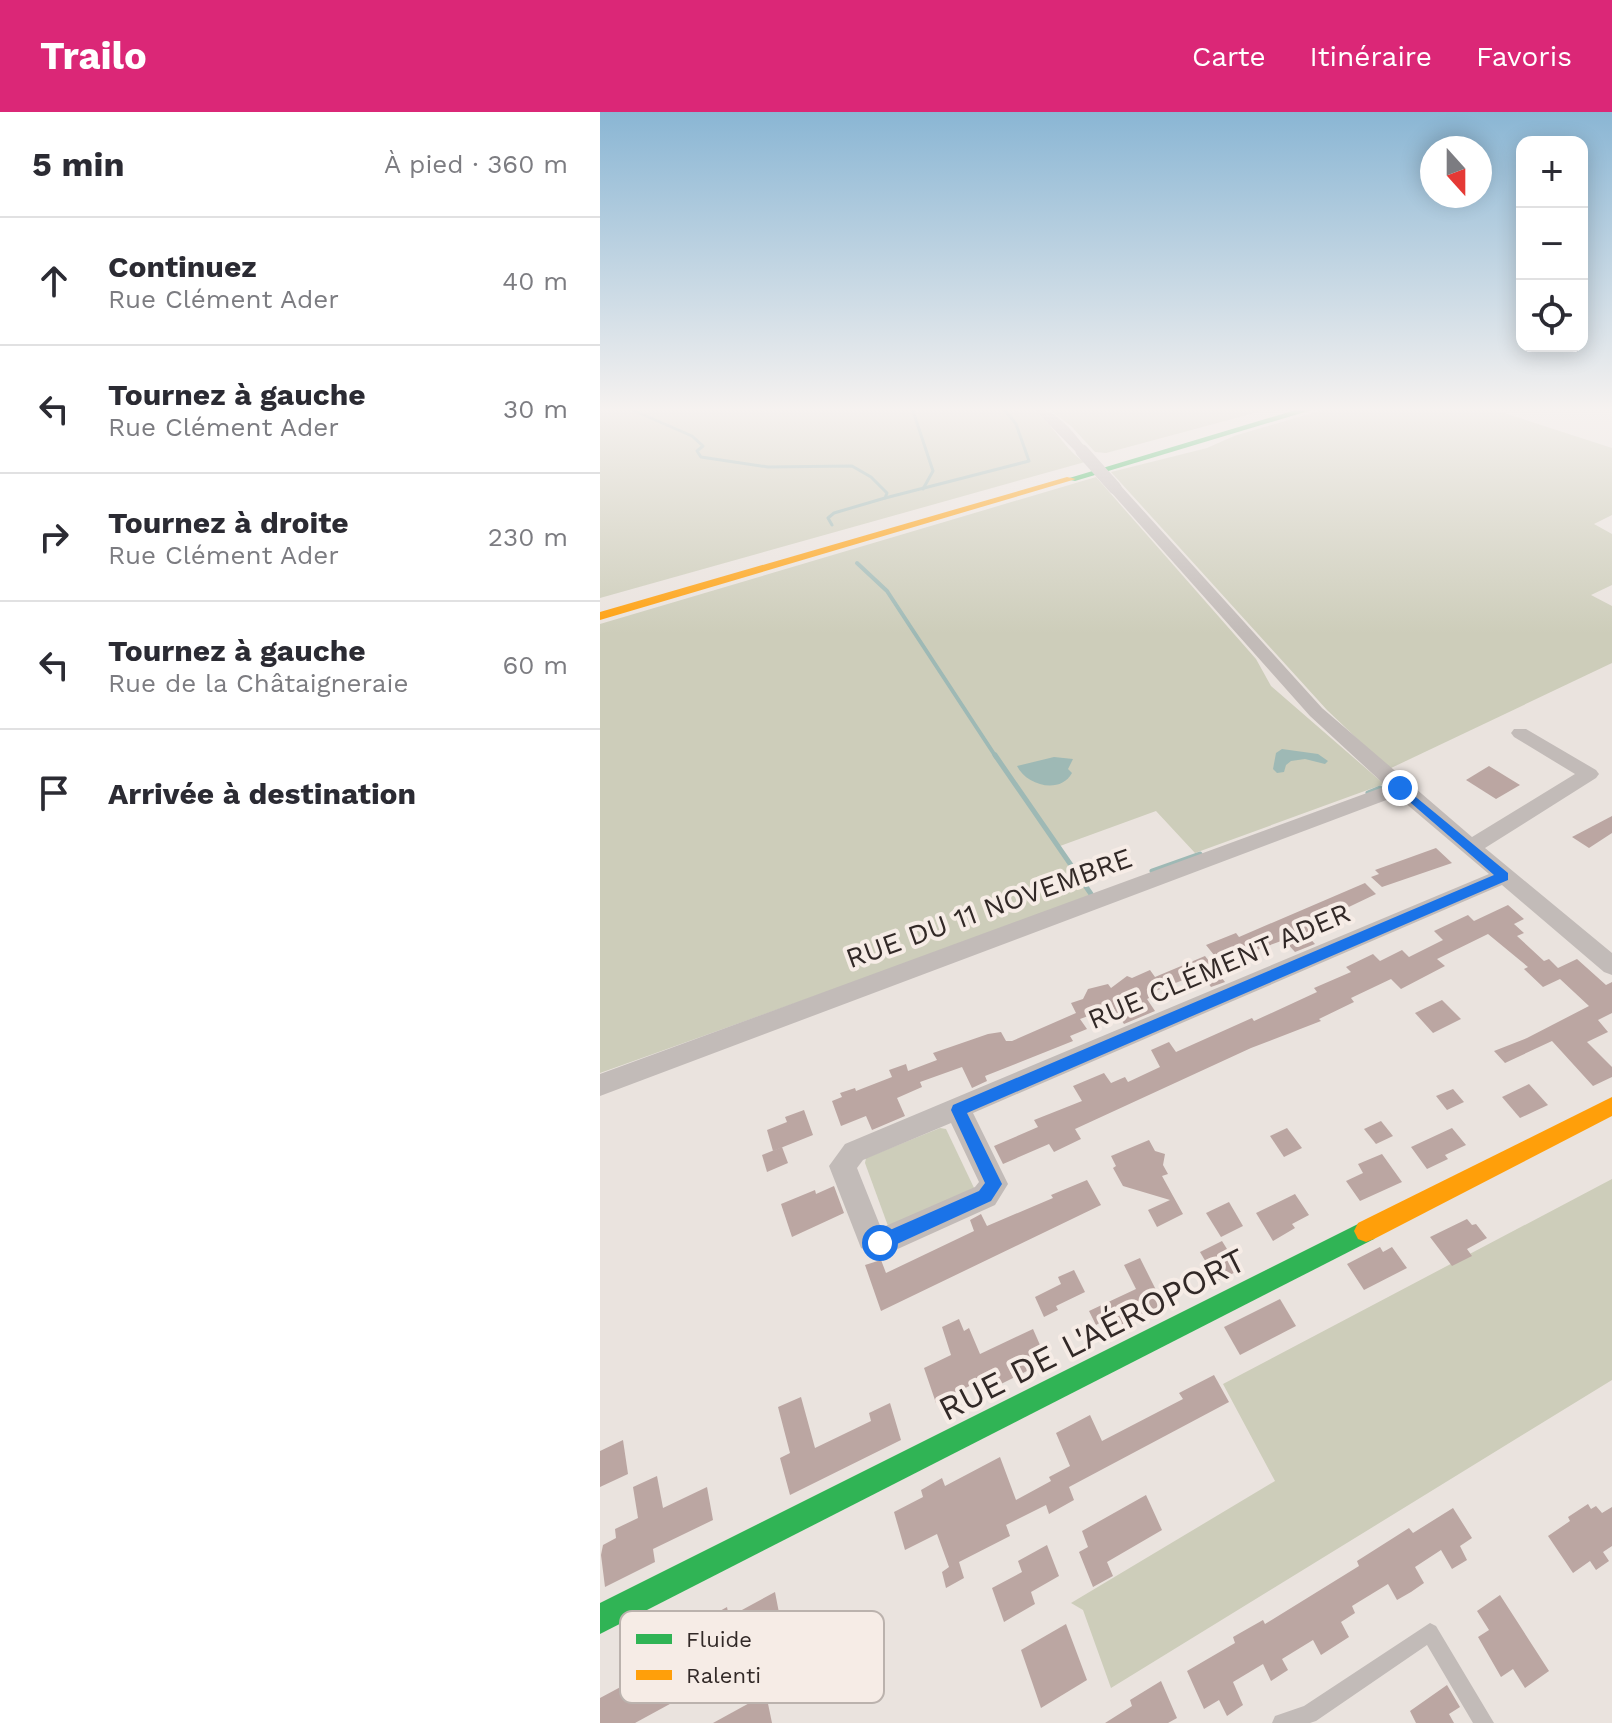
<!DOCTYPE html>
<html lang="fr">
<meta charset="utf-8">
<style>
:root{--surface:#fff;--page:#f2f2f3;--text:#2b2b33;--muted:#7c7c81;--line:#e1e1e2;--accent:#db2777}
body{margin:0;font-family:"Work Sans",sans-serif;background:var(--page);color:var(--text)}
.controls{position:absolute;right:24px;top:24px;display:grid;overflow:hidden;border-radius:16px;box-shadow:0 4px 20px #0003}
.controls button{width:72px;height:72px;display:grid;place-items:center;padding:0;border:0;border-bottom:2px solid var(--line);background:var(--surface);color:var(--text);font:40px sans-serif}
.compass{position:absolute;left:820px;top:24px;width:72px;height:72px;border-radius:50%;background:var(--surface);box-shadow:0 4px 20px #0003;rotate:159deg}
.stop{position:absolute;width:24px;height:24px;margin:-18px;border:6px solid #1a73e8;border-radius:50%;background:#fff}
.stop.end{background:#1a73e8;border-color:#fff;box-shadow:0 2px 8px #0008}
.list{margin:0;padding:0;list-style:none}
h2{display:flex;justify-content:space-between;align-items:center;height:104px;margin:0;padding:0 32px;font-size:34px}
h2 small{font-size:26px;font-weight:400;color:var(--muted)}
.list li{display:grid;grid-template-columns:52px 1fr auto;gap:24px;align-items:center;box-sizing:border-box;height:128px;padding:0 32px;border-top:2px solid var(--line)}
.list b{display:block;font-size:30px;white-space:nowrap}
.list p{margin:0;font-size:26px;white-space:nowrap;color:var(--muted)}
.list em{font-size:26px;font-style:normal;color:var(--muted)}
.icon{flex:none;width:44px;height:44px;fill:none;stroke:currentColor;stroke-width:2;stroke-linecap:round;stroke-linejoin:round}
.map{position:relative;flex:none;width:1012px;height:1611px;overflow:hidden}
header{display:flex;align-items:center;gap:48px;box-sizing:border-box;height:112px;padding:0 40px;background:var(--accent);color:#fff}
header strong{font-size:38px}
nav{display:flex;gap:44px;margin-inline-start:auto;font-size:28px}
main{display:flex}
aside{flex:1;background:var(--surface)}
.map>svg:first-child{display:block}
.green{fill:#cdcdba}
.water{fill:#9eb9b5}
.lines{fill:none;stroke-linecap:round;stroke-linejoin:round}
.stream-far2{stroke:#9eb9b5;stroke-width:3}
.stream-far1{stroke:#9eb9b5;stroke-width:4}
.stream{stroke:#9eb9b5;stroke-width:5}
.building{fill:#bba6a2}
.lane{fill:#c2bbb8;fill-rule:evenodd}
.street{fill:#c2bbb8;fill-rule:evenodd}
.fast{fill:#30b455;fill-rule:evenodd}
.slow{fill:#ff9f0a;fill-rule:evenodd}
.street-bridge{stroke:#c2bbb8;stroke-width:13}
.route{fill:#1a73e8}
.labels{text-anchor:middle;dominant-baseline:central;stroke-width:8;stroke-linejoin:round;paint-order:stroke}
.street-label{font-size:28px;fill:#322927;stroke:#f6ece6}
.near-street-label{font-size:34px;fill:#322927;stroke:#f6ece6}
.key{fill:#f6ece6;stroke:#bbb2ad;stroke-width:2}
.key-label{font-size:22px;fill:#322927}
</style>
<header>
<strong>Trailo</strong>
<nav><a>Carte</a><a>Itinéraire</a><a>Favoris</a></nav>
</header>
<main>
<aside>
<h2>5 min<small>À pied · 360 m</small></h2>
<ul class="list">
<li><svg class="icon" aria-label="ahead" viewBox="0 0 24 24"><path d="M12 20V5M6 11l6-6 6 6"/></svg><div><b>Continuez</b><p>Rue Clément Ader</p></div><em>40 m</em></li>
<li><svg class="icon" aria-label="left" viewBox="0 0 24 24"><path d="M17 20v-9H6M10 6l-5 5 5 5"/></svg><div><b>Tournez à gauche</b><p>Rue Clément Ader</p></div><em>30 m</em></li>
<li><svg class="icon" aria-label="right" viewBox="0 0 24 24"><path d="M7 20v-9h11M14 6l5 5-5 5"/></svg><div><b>Tournez à droite</b><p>Rue Clément Ader</p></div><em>230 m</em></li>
<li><svg class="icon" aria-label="left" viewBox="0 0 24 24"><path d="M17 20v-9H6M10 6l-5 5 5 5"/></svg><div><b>Tournez à gauche</b><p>Rue de la Châtaigneraie</p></div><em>60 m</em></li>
<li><svg class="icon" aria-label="arrive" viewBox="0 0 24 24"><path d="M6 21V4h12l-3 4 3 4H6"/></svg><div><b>Arrivée à destination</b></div></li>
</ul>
</aside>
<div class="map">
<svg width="1012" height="1611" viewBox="0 0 1012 1611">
<rect width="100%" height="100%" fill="#eae3de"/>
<g class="green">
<path d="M0 296H431C453 311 467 341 485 350L0 486Z"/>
<path d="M447 296H673L506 341 495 340 471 314Z"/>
<path d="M729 296H889L1012 336V403L994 412 1012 422V473L991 483 1012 494V551L789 657 727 598 511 360 607 336 634 324Z"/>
<path d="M496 365 656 547 671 574 784 672 595 741 556 699 460 734 494 784 0 961V512Z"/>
<path d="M340 1016 346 1017 375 1078 288 1114 265 1051 266 1046Z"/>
<path d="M1012 1067V1268L511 1576 483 1498 471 1491 675 1369 623 1272Z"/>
</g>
<g class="water">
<path d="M682 637 718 642 728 649 725 652 705 647 691 649 686 653 684 660 677 661 673 657 676 641Z"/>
<path d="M454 645 473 647 468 657 472 661C460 683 426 673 417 654Z"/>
</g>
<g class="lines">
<g class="stream-far2">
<path d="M28 296 92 324 103 334 97 339 101 345 168 355 252 354 271 365 287 381 285 386 234 401 228 406 232 413"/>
<path d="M312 296 333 359 323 377"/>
<path d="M285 386 429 349 416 312 403 296"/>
</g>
<path class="stream-far1" d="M257 451 287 479 396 645"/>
<g class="stream">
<path d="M395 643 491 782"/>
<path d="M768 681 780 676"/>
<path d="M552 759 600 742"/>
</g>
</g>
<g class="building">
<path d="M889 654 920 673 896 687 866 668Z"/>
<path d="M1012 704V721L989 736 972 725Z"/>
<path d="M836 736 852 751 782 775 771 765 779 762 775 758Z"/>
<path d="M765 771 776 782 709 814 713 818 705 821 715 832 695 840 684 828 643 843 640 839 618 848 606 833 636 821 639 825Z"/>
<path d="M908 793 924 807 914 812 924 821 917 824 944 849 949 847 958 856 977 847 1006 873 1012 870V901L998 908 1008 920 987 930 1012 955V965L993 974 952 929 905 951 894 939 927 926 989 894 960 867 943 875 924 857 928 855 888 822 837 847 845 854 801 877 791 867 751 886 754 890 719 907 721 909 651 936 475 1017 481 1027 454 1040 449 1032 403 1052 394 1034 438 1015 434 1008 482 989 473 974 504 961 511 971 525 965 528 970 560 955 551 938 569 930 576 940 652 906 654 909 717 880 714 876 751 860 746 855 773 842 780 849 802 838 809 845 843 828 834 819 868 803 874 809Z"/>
<path d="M605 844 625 870 611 875 608 871 590 879 583 868 553 880 555 883 547 887 555 899 524 912 513 895 480 907 487 917 470 924 473 929 385 964 387 969 372 976 362 955 320 970 322 975 297 986 305 1004 272 1018 266 1004 241 1014 232 989 242 985 240 981 255 976 256 979 292 965 289 958 306 952 308 959 337 948 333 941 388 922 401 920 406 929H412L476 901 471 891 483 887 488 877 508 872 511 876 527 864 532 866 550 858 555 865Z"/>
<path d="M842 888 861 907 833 921 815 901Z"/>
<path d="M929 972 948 993 920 1006 902 985Z"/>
<path d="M853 977 864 990 847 998 836 984Z"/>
<path d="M204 998 213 1023 173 1039 167 1018 187 1010 185 1005Z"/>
<path d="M781 1009 793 1024 776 1032 764 1017Z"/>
<path d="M687 1016 702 1036 684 1045 670 1024Z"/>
<path d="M852 1016 866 1033 845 1043 848 1047 827 1057 811 1035Z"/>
<path d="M549 1028 555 1039 565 1042 563 1053 568 1062 562 1064 583 1102 557 1115 548 1098 570 1088 523 1074 513 1056 516 1054 511 1044Z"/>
<path d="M182 1035 188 1051 167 1060 162 1043Z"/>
<path d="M782 1042 802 1070 760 1089 746 1069 763 1061 758 1052Z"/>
<path d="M487 1068 501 1093 281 1199 265 1153 281 1148 286 1161 374 1119 370 1108 381 1102 387 1114 453 1086 451 1083Z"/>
<path d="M234 1074 244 1101 192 1125 181 1092 215 1078 216 1082Z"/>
<path d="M695 1082 709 1103 692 1112 695 1116 673 1129 656 1101Z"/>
<path d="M629 1090 643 1114 621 1125 606 1101Z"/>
<path d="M867 1107 872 1113 876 1112 887 1126 867 1137 872 1144 852 1154 830 1125Z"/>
<path d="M622 1129 640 1158 617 1169 600 1140Z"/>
<path d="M780 1135 783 1140 792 1135 807 1156 764 1178 747 1152Z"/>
<path d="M540 1146 564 1194 511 1217 507 1207 496 1213 489 1199 536 1177 524 1153Z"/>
<path d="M474 1158 485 1180 456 1194 458 1198 444 1205 435 1185 461 1172 458 1165Z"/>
<path d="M680 1187 696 1214 640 1243 624 1215Z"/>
<path d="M359 1207 364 1219 369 1216 380 1242 433 1217 447 1249 401 1272 400 1269 387 1276 383 1267 336 1291 324 1256 351 1243 342 1215Z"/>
<path d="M614 1263 629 1290 469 1375 474 1388 449 1402 446 1393 406 1413 410 1424 359 1450 364 1466 346 1476 342 1460 349 1455 337 1422 305 1438 294 1400 323 1385 321 1378 342 1366 345 1374 400 1345 416 1388 451 1369 449 1365 470 1354 456 1321 490 1303 502 1329 583 1287 579 1281Z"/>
<path d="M201 1285 215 1336 271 1309 269 1301 290 1291 301 1328 190 1383 180 1346 190 1341 178 1295Z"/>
<path d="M23 1328 28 1362 0 1375V1339Z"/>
<path d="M57 1364 63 1396 107 1375 113 1408 53 1437 55 1450 5 1475 1 1443 3 1433 16 1426 15 1417 38 1406 33 1375Z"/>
<path d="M546 1383 562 1418 507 1450 513 1464 493 1475 479 1440 488 1435 482 1419Z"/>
<path d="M988 1392 991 1397 996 1394 1002 1401 1012 1395V1434L1003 1440 1009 1449 996 1458 990 1449 973 1461 948 1424 970 1409 968 1405Z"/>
<path d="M853 1396 872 1426 860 1434 867 1448 852 1457 841 1438 815 1455 824 1471 811 1480 797 1488 788 1472 752 1494 755 1501 741 1510 749 1525 721 1543 713 1528 682 1547 688 1558 671 1569 663 1552 633 1570 643 1593 627 1604 619 1588 604 1597 587 1559 635 1531 633 1525 663 1508 665 1512 759 1454 757 1449 809 1416 813 1421Z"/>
<path d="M447 1433 459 1464 431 1480 435 1492 404 1510 392 1476 422 1460 418 1449Z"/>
<path d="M175 1480 180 1506 192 1500 197 1521 173 1534 176 1547 112 1580 100 1510 127 1495 129 1505Z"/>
<path d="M900 1483 949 1559 925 1576 913 1557 901 1565 878 1525 889 1518 877 1499Z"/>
<path d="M466 1512 487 1568 441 1596 421 1538Z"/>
<path d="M73 1552 79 1587 35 1611H0V1586L56 1556V1561Z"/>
<path d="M561 1569 577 1606 568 1611H505L532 1594 530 1588Z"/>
<path d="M847 1573 860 1595 849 1602 854 1611H816L810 1599Z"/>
<path d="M166 1582 172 1611H113Z"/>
</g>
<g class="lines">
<path class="lane" d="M830 1511 836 1514 894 1611H873L827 1533 716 1609 710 1611H672L675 1604 704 1594Z"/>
<g class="street">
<path d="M433 296C456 296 472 319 486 336V342H478Z"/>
<path d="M510 373H520L722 596 872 725 975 662 914 625 911 621 914 617H926L996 658 999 662 996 666 885 736 1012 841V863L1004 860 902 773 373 1001 408 1072 395 1093 280 1145 261 1136 229 1054 245 1032 889 762 797 684 0 984V962L786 674 710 604 510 379ZM351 1011 379 1070 375 1075 281 1116 257 1056 263 1048Z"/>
</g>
<g class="fast">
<path d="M702 296H718L475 369 466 367Z"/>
<path d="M766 1108 774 1111 778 1119 774 1127 0 1522V1491Z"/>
</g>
<g class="slow">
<path d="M467 365 476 367 0 508V500Z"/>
<path d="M1012 985V1004L774 1127 766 1130 758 1127 754 1119 758 1111Z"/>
</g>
<path class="street-bridge" d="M482 339 515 376"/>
</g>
<linearGradient id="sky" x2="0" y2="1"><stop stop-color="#8ab6d4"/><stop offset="0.57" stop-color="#f6f2f0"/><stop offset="1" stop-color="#f6f2f0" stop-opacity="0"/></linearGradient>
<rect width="1012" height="522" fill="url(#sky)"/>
<path class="route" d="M800 672 908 761V768L367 1001 402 1072 391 1089 286 1137H274L272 1131 274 1125 379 1079 385 1071 351 998 353 993 894 763 796 678 794 676Z"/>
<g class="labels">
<g class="street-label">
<text transform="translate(389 796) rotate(-20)">RUE DU 11 NOVEMBRE</text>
<text transform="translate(619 854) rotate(-23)">RUE CLÉMENT ADER</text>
</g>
<g class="near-street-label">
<text transform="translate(492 1222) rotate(-27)">RUE DE L'AÉROPORT</text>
</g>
</g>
<rect x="20" y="1499" width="264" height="92" rx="12" class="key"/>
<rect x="36" y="1522" width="36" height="10" fill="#30b455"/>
<rect x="36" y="1558" width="36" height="10" fill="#ff9f0a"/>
<g class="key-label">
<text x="86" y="1535">Fluide</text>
<text x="86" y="1571">Ralenti</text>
</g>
</svg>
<div class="controls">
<button>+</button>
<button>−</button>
<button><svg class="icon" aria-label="locate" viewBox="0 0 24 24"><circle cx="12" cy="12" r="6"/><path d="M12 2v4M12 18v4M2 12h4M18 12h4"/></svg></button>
</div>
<svg class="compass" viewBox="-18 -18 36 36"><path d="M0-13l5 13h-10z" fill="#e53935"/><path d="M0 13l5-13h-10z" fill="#7c7c81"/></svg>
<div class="stop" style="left:280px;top:1131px"></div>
<div class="stop end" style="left:800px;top:676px"></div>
</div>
</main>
